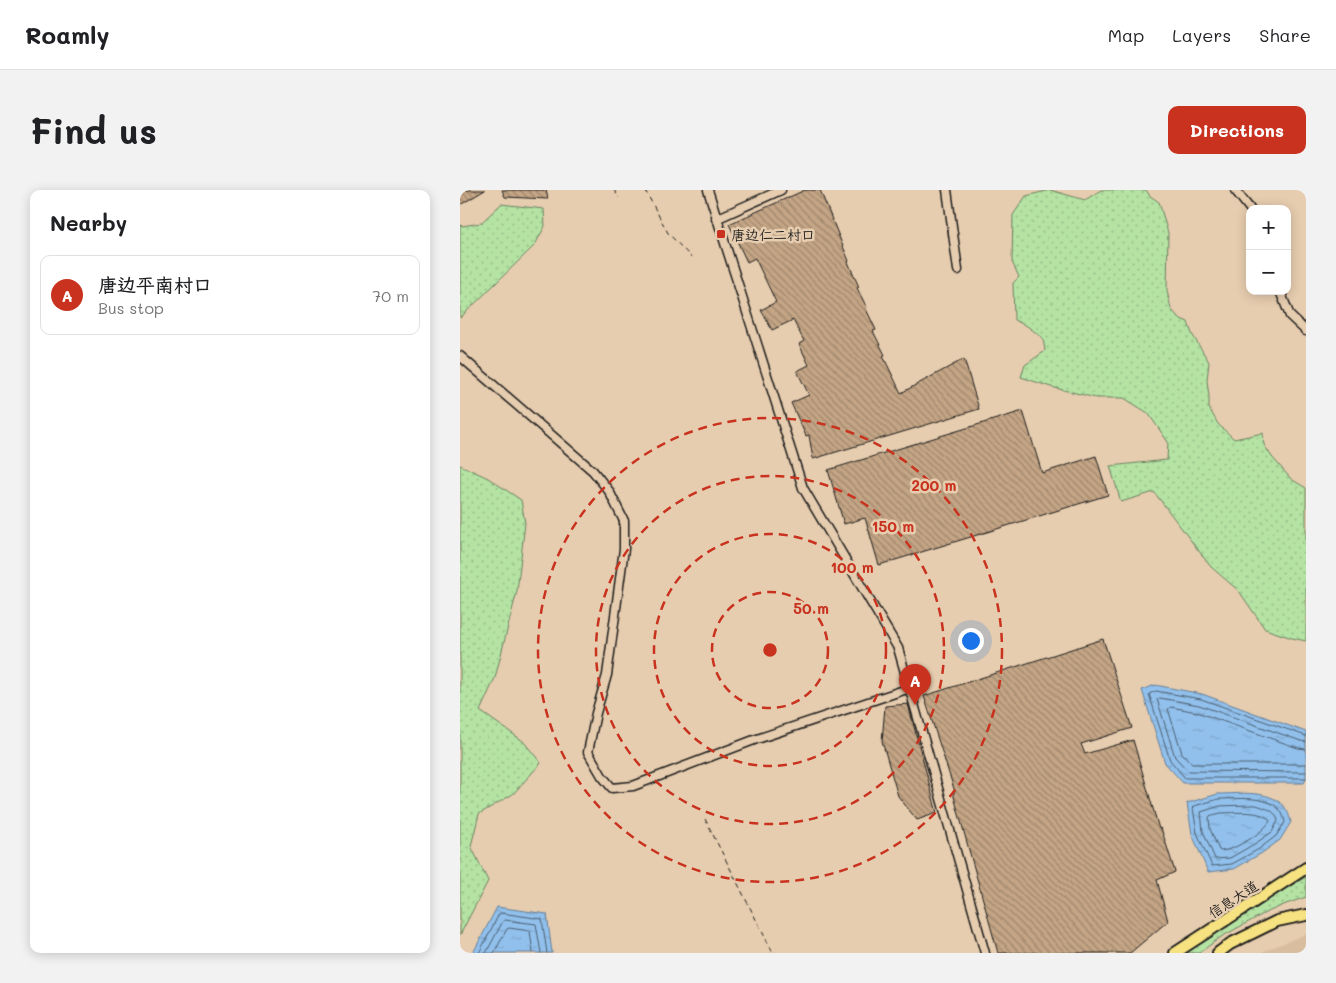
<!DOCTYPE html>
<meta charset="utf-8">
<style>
:root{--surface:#fff;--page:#f2f2f2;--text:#202124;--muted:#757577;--line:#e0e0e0;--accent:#c8321e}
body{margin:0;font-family:Mali,"LXGW WenKai TC",sans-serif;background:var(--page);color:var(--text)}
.controls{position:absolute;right:15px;top:15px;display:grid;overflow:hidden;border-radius:10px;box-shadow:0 2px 12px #0003}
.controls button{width:45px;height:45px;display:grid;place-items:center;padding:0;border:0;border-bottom:1px solid var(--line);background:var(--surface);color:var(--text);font:25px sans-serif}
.you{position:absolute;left:510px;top:450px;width:18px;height:18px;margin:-12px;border:4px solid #fff;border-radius:50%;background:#1a73e8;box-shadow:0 0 0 8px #1a73e833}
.badge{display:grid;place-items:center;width:32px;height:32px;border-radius:50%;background:var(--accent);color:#fff;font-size:16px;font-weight:700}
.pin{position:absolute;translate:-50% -41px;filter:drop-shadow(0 1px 2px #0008)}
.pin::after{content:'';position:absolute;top:26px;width:18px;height:15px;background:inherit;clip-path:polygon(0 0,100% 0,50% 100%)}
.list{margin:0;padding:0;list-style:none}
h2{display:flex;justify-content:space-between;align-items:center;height:65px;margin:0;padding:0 20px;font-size:21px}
h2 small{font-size:16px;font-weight:400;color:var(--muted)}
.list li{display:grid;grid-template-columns:32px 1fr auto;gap:15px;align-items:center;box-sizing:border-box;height:80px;margin:0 10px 10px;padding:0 10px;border:1px solid var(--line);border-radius:10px}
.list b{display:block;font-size:19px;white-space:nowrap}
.list p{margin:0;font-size:16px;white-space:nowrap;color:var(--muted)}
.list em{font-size:16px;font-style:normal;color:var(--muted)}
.map{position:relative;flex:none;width:846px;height:763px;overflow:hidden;border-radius:10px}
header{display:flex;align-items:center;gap:30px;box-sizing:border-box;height:70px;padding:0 25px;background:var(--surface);border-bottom:1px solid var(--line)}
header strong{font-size:24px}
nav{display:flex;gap:28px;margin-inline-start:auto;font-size:18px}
.intro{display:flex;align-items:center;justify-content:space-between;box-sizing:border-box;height:120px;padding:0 30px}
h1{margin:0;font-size:35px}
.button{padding:12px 22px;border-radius:10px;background:var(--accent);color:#fff;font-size:18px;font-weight:700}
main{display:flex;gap:30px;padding:0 30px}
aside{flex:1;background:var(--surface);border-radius:10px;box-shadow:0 2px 12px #0003}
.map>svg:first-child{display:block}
.built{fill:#d8be9f}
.grass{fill:url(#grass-dots);stroke:#688060}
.water{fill:url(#water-ripples);stroke:#627e99}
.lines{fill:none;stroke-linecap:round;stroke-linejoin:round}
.shore{stroke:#4b5e6f;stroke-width:1}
.building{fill:url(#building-back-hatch);stroke:#1c1c1c}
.minor-casing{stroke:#1c1c1c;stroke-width:11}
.major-casing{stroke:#1c1c1c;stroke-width:14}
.path{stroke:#1c1c1c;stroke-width:1;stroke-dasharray:5 4;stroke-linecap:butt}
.minor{stroke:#e7cdaf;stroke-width:8}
.major{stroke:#f7e281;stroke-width:10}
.ring{fill:none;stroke:#c8321e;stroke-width:2.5;stroke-dasharray:9 6}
.poi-dot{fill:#c8321e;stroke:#e7cdaf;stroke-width:2}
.labels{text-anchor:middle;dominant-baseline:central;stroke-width:5;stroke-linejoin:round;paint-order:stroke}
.poi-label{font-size:14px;fill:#1c1c1c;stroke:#e7cdaf;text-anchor:start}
.street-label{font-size:14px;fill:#1c1c1c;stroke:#e7cdaf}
.centre{fill:#c8321e;stroke:#e7cdaf;stroke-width:2.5}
.ring-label{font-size:15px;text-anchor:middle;font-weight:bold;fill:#c8321e;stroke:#e7cdaf;stroke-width:5;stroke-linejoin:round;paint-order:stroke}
</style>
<header>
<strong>Roamly</strong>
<nav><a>Map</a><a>Layers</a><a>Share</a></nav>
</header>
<div class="intro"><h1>Find us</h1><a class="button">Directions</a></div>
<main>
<aside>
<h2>Nearby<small></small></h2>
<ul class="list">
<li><span class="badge">A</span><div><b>唐边平南村口</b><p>Bus stop</p></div><em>70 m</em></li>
</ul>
</aside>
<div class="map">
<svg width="846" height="763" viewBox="0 0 846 763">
<defs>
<pattern id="grass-dots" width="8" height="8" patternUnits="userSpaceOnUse" patternTransform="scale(1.25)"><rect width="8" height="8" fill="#b4e3a3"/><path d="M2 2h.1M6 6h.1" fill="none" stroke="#9ac28c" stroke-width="1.8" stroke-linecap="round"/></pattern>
<pattern id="water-ripples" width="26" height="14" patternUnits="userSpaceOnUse" patternTransform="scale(1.25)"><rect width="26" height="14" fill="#91c0ec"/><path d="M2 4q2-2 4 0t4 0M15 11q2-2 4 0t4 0" fill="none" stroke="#7ca4ca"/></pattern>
<pattern id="building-back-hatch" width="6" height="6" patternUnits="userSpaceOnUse" patternTransform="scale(1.25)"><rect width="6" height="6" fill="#c4a585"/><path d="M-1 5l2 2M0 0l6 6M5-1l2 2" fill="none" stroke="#9e866c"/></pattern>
</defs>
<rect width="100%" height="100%" fill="#e7cdaf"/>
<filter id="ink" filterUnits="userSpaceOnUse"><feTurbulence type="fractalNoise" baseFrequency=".02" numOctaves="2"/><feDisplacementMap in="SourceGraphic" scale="10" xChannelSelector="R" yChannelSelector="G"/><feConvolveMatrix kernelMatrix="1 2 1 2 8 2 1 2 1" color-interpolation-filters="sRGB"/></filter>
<g filter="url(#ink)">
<path class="built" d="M846 744V763H802L804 761Z"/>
<g class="grass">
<path d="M590 0 625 10 641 0H686L690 6 699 12 708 43 707 101 711 119 719 128 728 132 732 144 749 172 747 190 749 207V218L758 234 774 249 803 243 804 255 812 267 831 289 846 298V451L832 448 805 439 779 401 751 377 694 302 661 312 650 276 707 270 708 252 688 223 664 208H636L591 197 561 187 565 175 585 161 583 148 567 136 554 130 553 93 559 87 552 72 553 25 566 6Z"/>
<path d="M41 14 84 19 85 36 75 55 0 128V34L2 36 21 33Z"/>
<path d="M0 275 28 288 61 310 65 333 57 401 35 488 20 521 63 551 81 573 53 604 19 624 11 656 28 691 0 745Z"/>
<path d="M846 687V707L826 714 805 723 761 747 739 763H724L738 755 758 740 803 714 811 707Z"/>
</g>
<g class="water">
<path d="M695 495 742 504 846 542V588L844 593H723L705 573 682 500Z"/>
<path d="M758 604C780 604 814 598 827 621 829 624 830 629 831 632L820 650 802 663 774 679 748 682 732 644 727 613Z"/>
<path d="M37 717 87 724 92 763H13Z"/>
</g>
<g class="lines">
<g class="shore">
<path d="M846 546 741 509 696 501 689 504 710 570 725 588H846"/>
<path d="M846 552 841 551 739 515 700 508 697 509 715 567 728 581 846 582"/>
<path d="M846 559 838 558 737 522 711 517 708 519 722 563 732 574H846"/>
<path d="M759 609C781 609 820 603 825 632L816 646 799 659 772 674 752 676 737 643 733 618 735 616Z"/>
<path d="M796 615C805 618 816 620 818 631L812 642 796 653 770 668 755 669 743 641 741 622 760 616Z"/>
<path d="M761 623C773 623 803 619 810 631 803 643 775 660 761 661L759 660 750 639 749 628 750 626Z"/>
<path d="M19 763 39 724 41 723 82 729 87 763"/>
<path d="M26 763 43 731 45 730 76 734 81 763"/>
<path d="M34 763 47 739 49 738 70 741 73 763"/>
</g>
</g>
<g class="building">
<path d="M0 0H25L0 15Z"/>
<path d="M42 0H86L88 9 45 7Z"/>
<path d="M345 0H360L389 71 388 72 399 97 397 98 407 118 406 119 416 140 413 141 425 165 423 166 441 203 504 169 519 219 353 269 349 245 346 246 331 213 349 205 337 181 349 175 339 154 344 151 333 130 312 140 301 120 316 112 295 68 287 72 269 34Z"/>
<path d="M563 221 582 283 636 266 648 305 419 375 405 328 384 334 368 280Z"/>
<path d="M643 449 672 538 621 554 625 564 673 550 699 639 701 638 715 682 697 690 708 731 670 763H538L493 603 495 602 464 506Z"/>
<path d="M448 514 477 623 457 630 438 606 422 551 425 516Z"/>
</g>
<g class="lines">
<g class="minor-casing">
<g id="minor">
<path d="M248 0 343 298 438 458 525 763"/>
<path d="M487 0 498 80"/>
<path d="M775 0 790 19"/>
<path d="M256 29 321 0"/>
<path d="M820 101 830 126 846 141"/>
<path d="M0 166 133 281 149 301 164 331V359L147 485 136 523 128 562 142 586 152 598 173 596 294 550 450 498"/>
</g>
</g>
<g class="major-casing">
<g id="major">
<path d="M715 763 846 678"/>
<path d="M758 763 770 754 817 731 846 725"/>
</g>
</g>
<g class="path">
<path d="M154 0 159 8"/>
<path d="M185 0 208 43 232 68"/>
<path d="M245 629 313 763"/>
</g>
<use href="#minor" class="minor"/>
<use href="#major" class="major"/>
</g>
</g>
<g class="ring">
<circle cx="310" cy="460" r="58"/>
<circle cx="310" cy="460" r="116"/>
<circle cx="310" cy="460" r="174"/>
<circle cx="310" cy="460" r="232"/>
</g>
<rect class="poi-dot" x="256" y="39" width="10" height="10" rx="2.5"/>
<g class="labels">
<g class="poi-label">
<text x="271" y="44">唐边仁二村口</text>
</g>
<g class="street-label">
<text transform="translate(773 709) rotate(-33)">信息大道</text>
</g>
</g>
<circle cx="310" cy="460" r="8" class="centre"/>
<g class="ring-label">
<text x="474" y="301">200 m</text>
<text x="433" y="342">150 m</text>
<text x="392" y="383">100 m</text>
<text x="351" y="424">50 m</text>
</g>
</svg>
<div class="controls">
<button>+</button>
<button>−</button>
</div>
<div class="you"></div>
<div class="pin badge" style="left:455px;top:515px">A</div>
</div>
</main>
